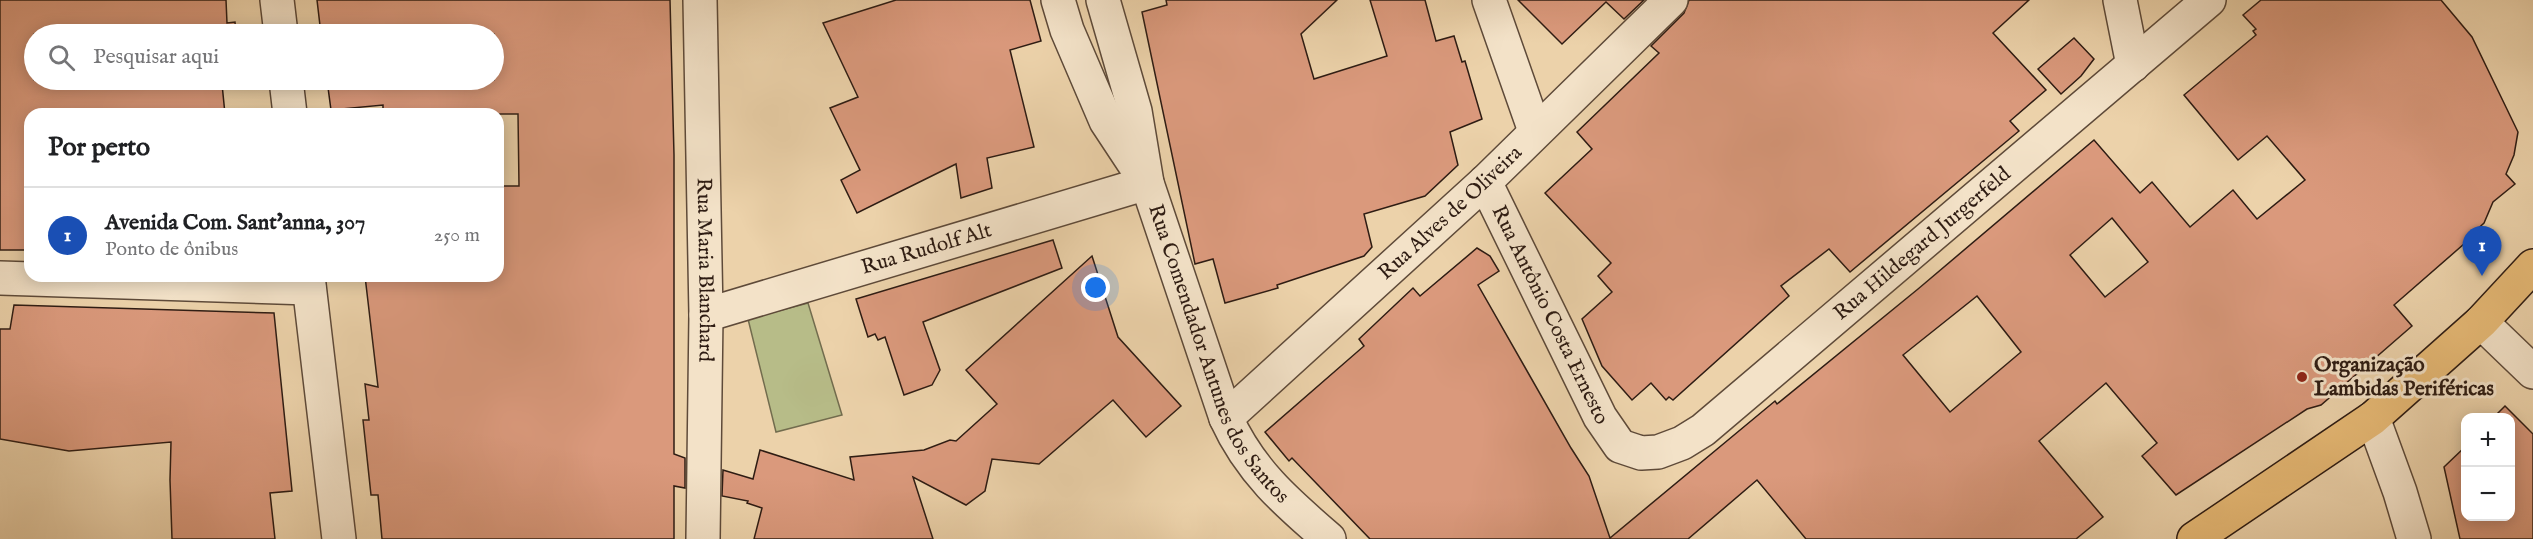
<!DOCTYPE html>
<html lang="pt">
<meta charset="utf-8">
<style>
:root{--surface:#fff;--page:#f2f2f2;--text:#202124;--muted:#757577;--line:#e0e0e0;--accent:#8f2418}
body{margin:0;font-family:"IM FELL English",serif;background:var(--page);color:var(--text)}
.controls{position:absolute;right:18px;bottom:18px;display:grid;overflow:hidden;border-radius:12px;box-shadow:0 3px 15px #0003}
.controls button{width:54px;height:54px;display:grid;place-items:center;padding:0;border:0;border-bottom:2px solid var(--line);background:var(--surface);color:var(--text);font:30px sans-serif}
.you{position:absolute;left:1096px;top:288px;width:21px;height:21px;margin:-15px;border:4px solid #fff;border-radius:50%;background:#1a73e8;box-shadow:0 0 0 9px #1a73e833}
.badge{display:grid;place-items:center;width:39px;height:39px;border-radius:50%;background:var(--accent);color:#fff;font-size:20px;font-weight:700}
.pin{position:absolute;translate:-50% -50px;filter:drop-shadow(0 2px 3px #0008)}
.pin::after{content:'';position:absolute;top:32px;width:21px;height:18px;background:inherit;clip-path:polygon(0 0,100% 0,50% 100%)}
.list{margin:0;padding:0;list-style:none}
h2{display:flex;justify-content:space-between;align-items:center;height:78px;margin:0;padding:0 24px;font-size:26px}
h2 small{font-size:20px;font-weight:400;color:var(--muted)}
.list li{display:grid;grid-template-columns:39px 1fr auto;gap:18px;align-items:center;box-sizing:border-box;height:96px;padding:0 24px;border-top:2px solid var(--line)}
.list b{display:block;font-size:22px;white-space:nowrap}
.list p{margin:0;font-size:20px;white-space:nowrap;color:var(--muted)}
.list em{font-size:20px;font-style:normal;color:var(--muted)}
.icon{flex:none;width:33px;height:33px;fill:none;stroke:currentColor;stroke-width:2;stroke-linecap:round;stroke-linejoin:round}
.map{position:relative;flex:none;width:2533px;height:539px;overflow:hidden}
.search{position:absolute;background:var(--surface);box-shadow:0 3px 15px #0003;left:24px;top:24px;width:480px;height:66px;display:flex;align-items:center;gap:15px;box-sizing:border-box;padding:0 21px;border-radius:33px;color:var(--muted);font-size:22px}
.panel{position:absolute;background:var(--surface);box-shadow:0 3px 15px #0003;left:24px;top:108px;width:480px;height:174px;border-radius:18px}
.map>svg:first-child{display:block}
.green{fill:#b7bc88;stroke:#726c4e;stroke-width:1.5}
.building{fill:#da997c;stroke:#2e1c13;stroke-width:1.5;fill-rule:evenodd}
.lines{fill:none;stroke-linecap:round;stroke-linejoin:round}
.minor-casing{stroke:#5e4a39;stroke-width:36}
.major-casing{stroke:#2e1c13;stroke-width:36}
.minor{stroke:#f3e2c8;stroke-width:33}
.major{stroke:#e6b975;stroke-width:33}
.poi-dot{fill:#8f2418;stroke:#f3e2c8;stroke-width:2}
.labels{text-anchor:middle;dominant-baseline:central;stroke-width:6;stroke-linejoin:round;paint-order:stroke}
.street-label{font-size:21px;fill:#2e1c13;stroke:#f3e2c8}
.poi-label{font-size:21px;font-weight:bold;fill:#2e1c13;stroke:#f3e2c8;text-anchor:start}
</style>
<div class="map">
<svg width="2533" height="539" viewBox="0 0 2533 539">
<rect width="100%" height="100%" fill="#ecd2aa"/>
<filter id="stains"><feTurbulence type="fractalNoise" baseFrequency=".00333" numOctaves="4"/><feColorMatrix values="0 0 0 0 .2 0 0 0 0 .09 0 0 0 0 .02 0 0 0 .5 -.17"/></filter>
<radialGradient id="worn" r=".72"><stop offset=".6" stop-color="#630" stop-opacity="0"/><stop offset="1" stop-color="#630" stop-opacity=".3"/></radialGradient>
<path class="green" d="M808 303 842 415 776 432 748 319Z"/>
<g class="building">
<path d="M0 0H226L227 23 235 22 236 34H34V80H242V82L222 84 225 114H30V250H0Z"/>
<path d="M317 0H670L674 155V454L685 458V488L674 486V539H382L378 495H371L363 420H369L365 384 378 387 365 276H498V186H519L518 114H383V105L331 110 327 80H494V34H321Z"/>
<path d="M896 0H1030L1041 41 1010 50 1034 147 987 158 992 188 961 198 956 164 857 213 841 180 860 170 830 108 858 97 823 23Z"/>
<path d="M1166 0H1337L1301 34 1314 79 1387 56 1370 0H1425L1436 41 1454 36 1462 62 1465 61 1482 119 1450 132 1458 165 1425 196 1364 214 1372 247 1364 256 1277 285 1278 288 1225 303 1213 259 1195 264 1142 12 1167 5Z"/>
<path d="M1518 0H1644L1624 19 1606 2 1562 44Z"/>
<path d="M1689 0H2029L1993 33 2046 90 2010 121 2019 131 1850 272 1829 249 1781 286 1789 296 1673 400 1669 397 1666 400 1651 383 1632 400 1602 366 1582 319 1612 292 1598 276 1611 263 1545 193 1592 149 1577 132 1659 53 1651 46 1684 13Z"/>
<path d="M2261 0H2441L2472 37 2518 132 2514 155 2506 174 2515 184 2493 202 2484 223 2470 236 2472 237 2394 305 2412 326 2321 405 2307 409 2176 495 2142 456 2157 443 2106 383 2039 441 2103 517 2076 539H1806L1757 480 1688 539H1370L1292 458 1289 461 1265 432 1364 346 1359 339 1413 288 1420 296 1477 248 1490 256 1499 271 1478 285 1571 448 1589 476 1610 538 1775 401 1777 404 1918 289 2094 140 2140 193 2152 182 2190 227 2233 190 2257 219 2305 180 2267 136 2238 160 2184 95 2256 35 2253 31 2256 29 2243 15ZM2112 218 2148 262 2105 297 2070 255ZM1977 296 2021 352 1950 412 1903 355Z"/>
<path d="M2074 38 2094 59 2081 76 2061 94 2038 69Z"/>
<path d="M1053 240 1062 268 923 322 940 370 932 385 904 395 885 337 878 340 875 334 868 337 856 299Z"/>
<path d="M1092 256 1118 337 1181 406 1146 437 1113 400 1039 464 992 459 985 491 966 505 913 477 933 539H754L762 508 747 503 748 501 722 496 723 470 753 479 760 450 854 480 850 457 924 450 950 440 956 441 997 404 966 370Z"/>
<path d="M14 305 274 313 292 491 270 493 275 539H172L170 480 171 442 69 451 0 439V329H10Z"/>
<path d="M2505 406 2533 434V539H2460L2444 467 2466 446V516H2511V417H2494Z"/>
</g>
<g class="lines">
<g class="minor-casing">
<g id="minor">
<path d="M277 0 281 34"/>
<path id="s1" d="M700 0 706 315 703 539"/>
<path d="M1058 0 1067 30 1106 121 1141 174"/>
<path id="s2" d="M1103 0 1135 111 1147 183 1226 418C1250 471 1286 502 1329 539"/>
<path d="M1489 0 1535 131"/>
<path d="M2120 0 2133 65"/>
<path d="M286 80 290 114"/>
<path id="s3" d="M1485 182 1600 417 1620 446 1641 453 1658 452 1682 443 1703 430 2209 0"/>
<path d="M308 276 339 539"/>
<path d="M0 278 309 288"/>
<path id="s4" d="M706 315 1147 183"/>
<path d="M2481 322 2533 372"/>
<path id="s5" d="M1226 418 1485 182 1671 0"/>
<path d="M2373 418 2400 492 2414 539"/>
</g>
</g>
<g class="major-casing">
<path id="major" d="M2194 539 2373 418 2481 322 2533 266"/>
</g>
<use href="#minor" class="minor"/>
<use href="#major" class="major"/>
</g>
<circle class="poi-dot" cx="2302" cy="377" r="6"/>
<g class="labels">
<g class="street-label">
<text stroke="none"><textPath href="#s5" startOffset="304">Rua Alves de Oliveira</textPath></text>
<text stroke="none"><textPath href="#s3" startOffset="674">Rua Hildegard Jurgerfeld</textPath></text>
<text stroke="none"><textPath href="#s4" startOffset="230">Rua Rudolf Alt</textPath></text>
<text stroke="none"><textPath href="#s1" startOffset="270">Rua Maria Blanchard</textPath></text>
<text stroke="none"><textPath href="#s3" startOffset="148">Rua Antônio Costa Ernesto</textPath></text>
<text stroke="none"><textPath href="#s2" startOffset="375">Rua Comendador Antunes dos Santos</textPath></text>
</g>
<g class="poi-label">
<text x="2314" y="365">Organização<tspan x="2314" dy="24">Lambidas Periféricas</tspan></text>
</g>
</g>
<rect width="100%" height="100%" filter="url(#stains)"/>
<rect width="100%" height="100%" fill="url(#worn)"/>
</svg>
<div class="controls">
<button>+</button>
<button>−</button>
</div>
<div class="you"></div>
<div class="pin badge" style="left:2482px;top:276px;background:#1a4fb4">1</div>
<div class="search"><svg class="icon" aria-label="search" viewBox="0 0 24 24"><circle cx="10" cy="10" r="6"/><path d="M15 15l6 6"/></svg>Pesquisar aqui</div>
<section class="panel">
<h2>Por perto<small></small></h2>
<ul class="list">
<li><span class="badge" style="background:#1a4fb4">1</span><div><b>Avenida Com. Sant'anna, 307</b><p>Ponto de ônibus</p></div><em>250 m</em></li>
</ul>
</section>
</div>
